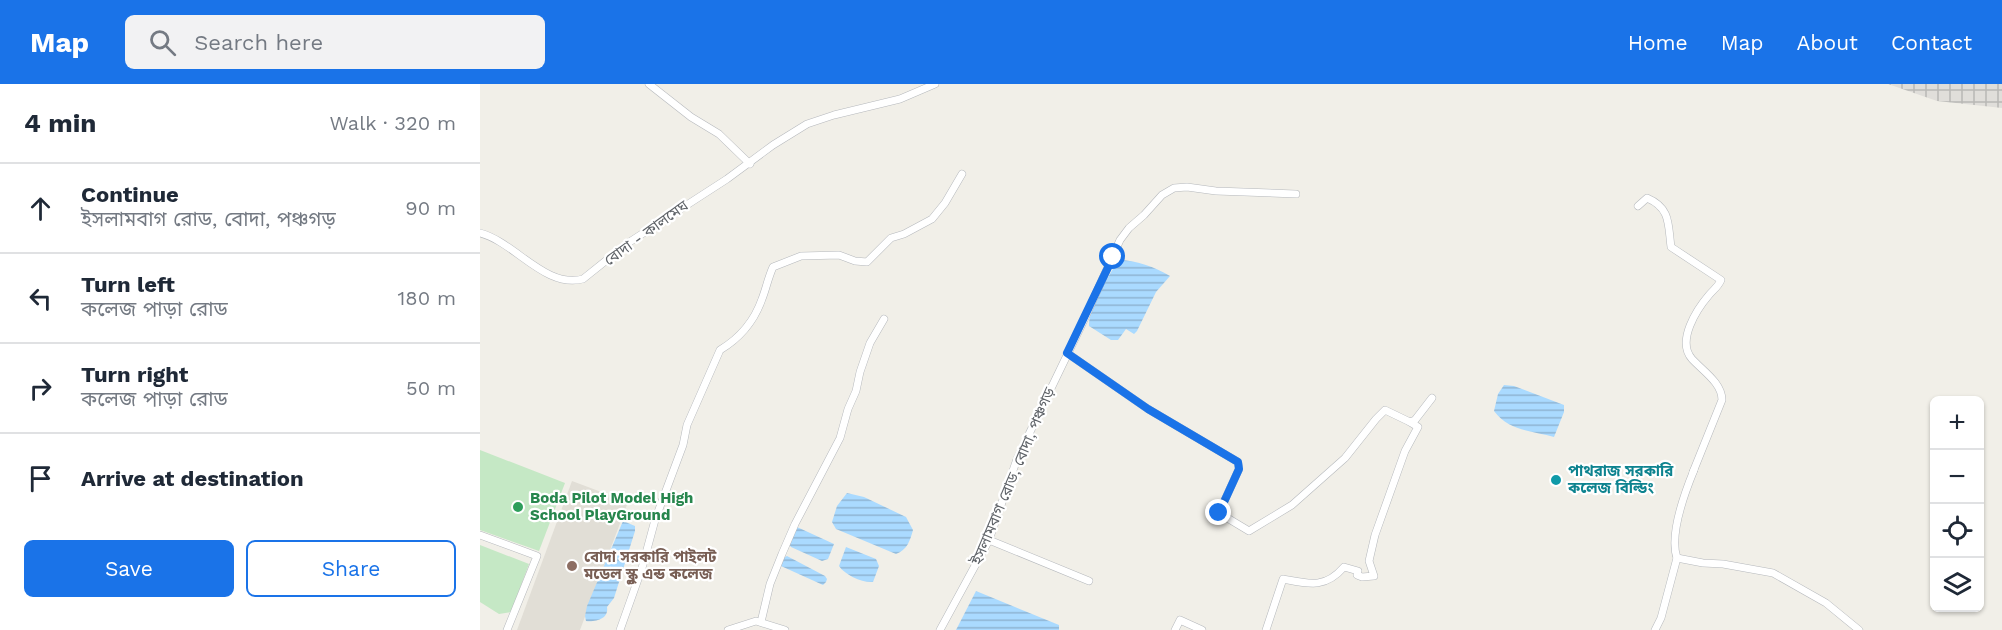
<!DOCTYPE html>
<meta charset="utf-8">
<style>
:root{--surface:#fff;--page:#f2f2f3;--text:#1f2937;--muted:#747a83;--line:#e0e1e3;--accent:#1a73e8}
body{margin:0;font-family:"Work Sans","Noto Sans Bengali",sans-serif;background:var(--page);color:var(--text)}
.controls{position:absolute;right:18px;bottom:18px;display:grid;overflow:hidden;border-radius:9px;box-shadow:0 2px 4px #0004}
.controls button{width:54px;height:54px;display:grid;place-items:center;padding:0;border:0;border-bottom:2px solid var(--line);background:var(--surface);color:var(--text);font:30px sans-serif}
.stop{position:absolute;width:18px;height:18px;margin:-14px;border:4px solid #1a73e8;border-radius:50%;background:#fff}
.stop.end{background:#1a73e8;border-color:#fff;box-shadow:0 2px 6px #0008}
.list{margin:0;padding:0;list-style:none}
h2{display:flex;justify-content:space-between;align-items:center;height:78px;margin:0;padding:0 24px;font-size:26px}
h2 small{font-size:20px;font-weight:400;color:var(--muted)}
.list li{display:grid;grid-template-columns:39px 1fr auto;gap:18px;align-items:center;box-sizing:border-box;height:90px;padding:0 24px;border-top:2px solid var(--line)}
.list b{display:block;font-size:22px;white-space:nowrap}
.list p{margin:0;font-size:20px;white-space:nowrap;color:var(--muted)}
.list em{font-size:20px;font-style:normal;color:var(--muted)}
.actions{display:flex;gap:12px;padding:18px 24px}
.actions a{flex:1;padding:14px 0;border:2px solid var(--accent);border-radius:9px;text-align:center;font-size:21px;color:var(--accent)}
.actions .main{background:var(--accent);color:#fff}
.icon{flex:none;width:33px;height:33px;fill:none;stroke:currentColor;stroke-width:2;stroke-linecap:round;stroke-linejoin:round}
.map{position:relative;flex:none;width:1522px;height:546px;overflow:hidden}
header{display:flex;align-items:center;gap:36px;box-sizing:border-box;height:84px;padding:0 30px;background:var(--accent);color:#fff}
header strong{font-size:28px}
nav{display:flex;gap:33px;margin-inline-start:auto;font-size:21px}
.search{width:420px;height:54px;background:var(--page);display:flex;align-items:center;gap:15px;box-sizing:border-box;padding:0 21px;border-radius:9px;color:var(--muted);font-size:22px}
main{display:flex}
aside{flex:1;background:var(--surface)}
.map>svg:first-child{display:block}
.industrial{fill:url(#industrial-grid)}
.education{fill:#e1ded6}
.grass{fill:#c5e8c5}
.water{fill:url(#water-rules)}
.lines{fill:none;stroke-linecap:round;stroke-linejoin:round}
.minor-casing{stroke:#b5b8bc;stroke-width:8}
.minor{stroke:#fff;stroke-width:7}
.route{stroke:#1a73e8;stroke-width:8}
.culture-dot{fill:#0f9aa8;stroke:#fff;stroke-width:2}
.leisure-dot{fill:#2e9e5b;stroke:#fff;stroke-width:2}
.education-dot{fill:#8d6e63;stroke:#fff;stroke-width:2}
.labels{text-anchor:middle;dominant-baseline:central;stroke-width:4.5;stroke-linejoin:round;paint-order:stroke}
.street-label{font-size:15px;fill:#5f6368;stroke:#fff}
.culture-label{font-size:15px;font-weight:bold;fill:#0d838f;stroke:#fff;text-anchor:start}
.leisure-label{font-size:15px;font-weight:bold;fill:#27864d;stroke:#fff;text-anchor:start}
.education-label{font-size:15px;font-weight:bold;fill:#785e54;stroke:#fff;text-anchor:start}
</style>
<header>
<strong>Map</strong>
<div class="search"><svg class="icon" aria-label="search" viewBox="0 0 24 24"><circle cx="10" cy="10" r="6"/><path d="M15 15l6 6"/></svg>Search here</div>
<nav><a>Home</a><a>Map</a><a>About</a><a>Contact</a></nav>
</header>
<main>
<aside>
<h2>4 min<small>Walk · 320 m</small></h2>
<ul class="list">
<li><svg class="icon" aria-label="ahead" viewBox="0 0 24 24"><path d="M12 20V5M6 11l6-6 6 6"/></svg><div><b>Continue</b><p>ইসলামবাগ রোড, বোদা, পঞ্চগড়</p></div><em>90 m</em></li>
<li><svg class="icon" aria-label="left" viewBox="0 0 24 24"><path d="M17 20v-9H6M10 6l-5 5 5 5"/></svg><div><b>Turn left</b><p>কলেজ পাড়া রোড</p></div><em>180 m</em></li>
<li><svg class="icon" aria-label="right" viewBox="0 0 24 24"><path d="M7 20v-9h11M14 6l5 5-5 5"/></svg><div><b>Turn right</b><p>কলেজ পাড়া রোড</p></div><em>50 m</em></li>
<li><svg class="icon" aria-label="arrive" viewBox="0 0 24 24"><path d="M6 21V4h12l-3 4 3 4H6"/></svg><div><b>Arrive at destination</b></div></li>
</ul>
<div class="actions"><a class="main">Save</a><a>Share</a></div>
</aside>
<div class="map">
<svg width="1522" height="546" viewBox="0 0 1522 546">
<defs>
<pattern id="industrial-grid" width="8" height="8" patternUnits="userSpaceOnUse" patternTransform="scale(1.5)"><rect width="8" height="8" fill="#e0deda"/><path d="M0 4h8M4 0v8" fill="none" stroke="#b9b8b5"/></pattern>
<pattern id="water-rules" width="6" height="5" patternUnits="userSpaceOnUse" patternTransform="scale(1.5)"><rect width="6" height="5" fill="#aadaff"/><path d="M0 2.5h6" fill="none" stroke="#8eb4d2"/></pattern>
</defs>
<rect width="100%" height="100%" fill="#f1efe8"/>
<path class="industrial" d="M1408 0H1522V24L1457 17Z"/>
<path class="education" d="M92 397 148 418 100 546H37Z"/>
<g class="grass">
<path d="M0 366 85 399 59 467 0 446Z"/>
<path d="M0 461 49 480 31 528 19 530 0 518Z"/>
</g>
<g class="water">
<path d="M638 176C656 176 675 183 690 192L676 208 657 247 654 250 646 245 638 256H631L609 242C609 220 628 195 638 176Z"/>
<path d="M1024 301 1034 302 1084 321V328L1074 353C1052 347 1029 347 1014 327L1018 310Z"/>
<path d="M367 409 384 413 426 433 433 446C430 457 427 466 416 470L356 445 352 438 357 422Z"/>
<path d="M143 437 155 442V447L134 514 127 523C129 535 116 538 106 537L105 532 107 522Z"/>
<path d="M317 443 354 460 348 475 342 477 311 463 309 460Z"/>
<path d="M366 463 396 475 399 482 393 498C382 499 365 491 359 482Z"/>
<path d="M307 472 345 492 347 495 346 498 343 501 301 482 300 479 303 474Z"/>
<path d="M496 507 579 541V546H476Z"/>
</g>
<g class="lines">
<g class="minor-casing">
<g id="minor">
<path d="M169 0 211 33 239 50 270 80"/>
<path d="M1158 122 1167 114C1191 124 1188 141 1191 163L1241 196C1238 203 1234 205 1229 211 1217 225 1196 257 1212 275 1223 287 1242 299 1242 316L1213 388"/>
<path d="M0 149C35 158 65 205 103 195L148 159 247 95 293 61 327 40 354 31 420 15 455 0"/>
<path d="M587 269 668 325 758 378 759 385 737 433"/>
<path d="M1214 386C1205 408 1189 451 1197 474L1223 479 1243 480 1293 489 1346 519 1379 546"/>
<path d="M739 429 769 447 812 421 865 374 896 335 905 326 930 338 935 336 952 314"/>
<path d="M0 451 57 472 27 546"/>
<path d="M509 456 609 497"/>
<path d="M281 538 290 500 302 470 315 440 360 354 368 325 376 307 380 288 390 259 404 235"/>
<path d="M140 546 162 484 175 436 203 361 207 341 240 266C260 254 274 238 282 215 286 205 288 194 293 183L321 172 359 171 375 177 387 178 411 154 424 150 452 135 465 119 482 90"/>
<path d="M248 546 276 537 305 546"/>
<path d="M460 546 509 456 537 375 604 236 640 156 649 144 664 131 682 111 694 104 707 103 736 107 816 110"/>
<path d="M695 546 700 536 722 546"/>
<path d="M786 546 803 495C829 500 845 505 864 483L878 487 877 491 882 493 894 492 889 477 895 451 925 367 938 343 930 338"/>
<path d="M1175 546 1181 534 1197 474"/>
</g>
</g>
<use href="#minor" class="minor"/>
</g>
<g class="lines">
<path class="route" d="M633 173 587 269 668 325 758 378 759 385 739 429"/>
</g>
<circle class="culture-dot" cx="1076" cy="396" r="6"/>
<circle class="leisure-dot" cx="38" cy="423" r="6"/>
<circle class="education-dot" cx="92" cy="482" r="6"/>
<g class="labels">
<g class="street-label">
<text transform="translate(166 149) rotate(-36)">বোদা - কালমেঘ</text>
<text transform="translate(533 392) rotate(-67)">ইসলামবাগ রোড, বোদা, পঞ্চগড়</text>
</g>
<g class="culture-label">
<text x="1088" y="387">পাথরাজ সরকারি<tspan x="1088" dy="17">কলেজ বিল্ডিং</tspan></text>
</g>
<g class="leisure-label">
<text x="50" y="414">Boda Pilot Model High<tspan x="50" dy="17">School PlayGround</tspan></text>
</g>
<g class="education-label">
<text x="104" y="473">বোদা সরকারি পাইলট<tspan x="104" dy="17">মডেল স্কুল এন্ড কলেজ</tspan></text>
</g>
</g>
</svg>
<div class="controls">
<button>+</button>
<button>−</button>
<button><svg class="icon" aria-label="locate" viewBox="0 0 24 24"><circle cx="12" cy="12" r="6"/><path d="M12 2v4M12 18v4M2 12h4M18 12h4"/></svg></button>
<button><svg class="icon" aria-label="layers" viewBox="0 0 24 24"><path d="M12 4l9 5-9 5-9-5zM3 14l9 5 9-5"/></svg></button>
</div>
<div class="stop" style="left:633px;top:173px"></div>
<div class="stop end" style="left:739px;top:429px"></div>
</div>
</main>
